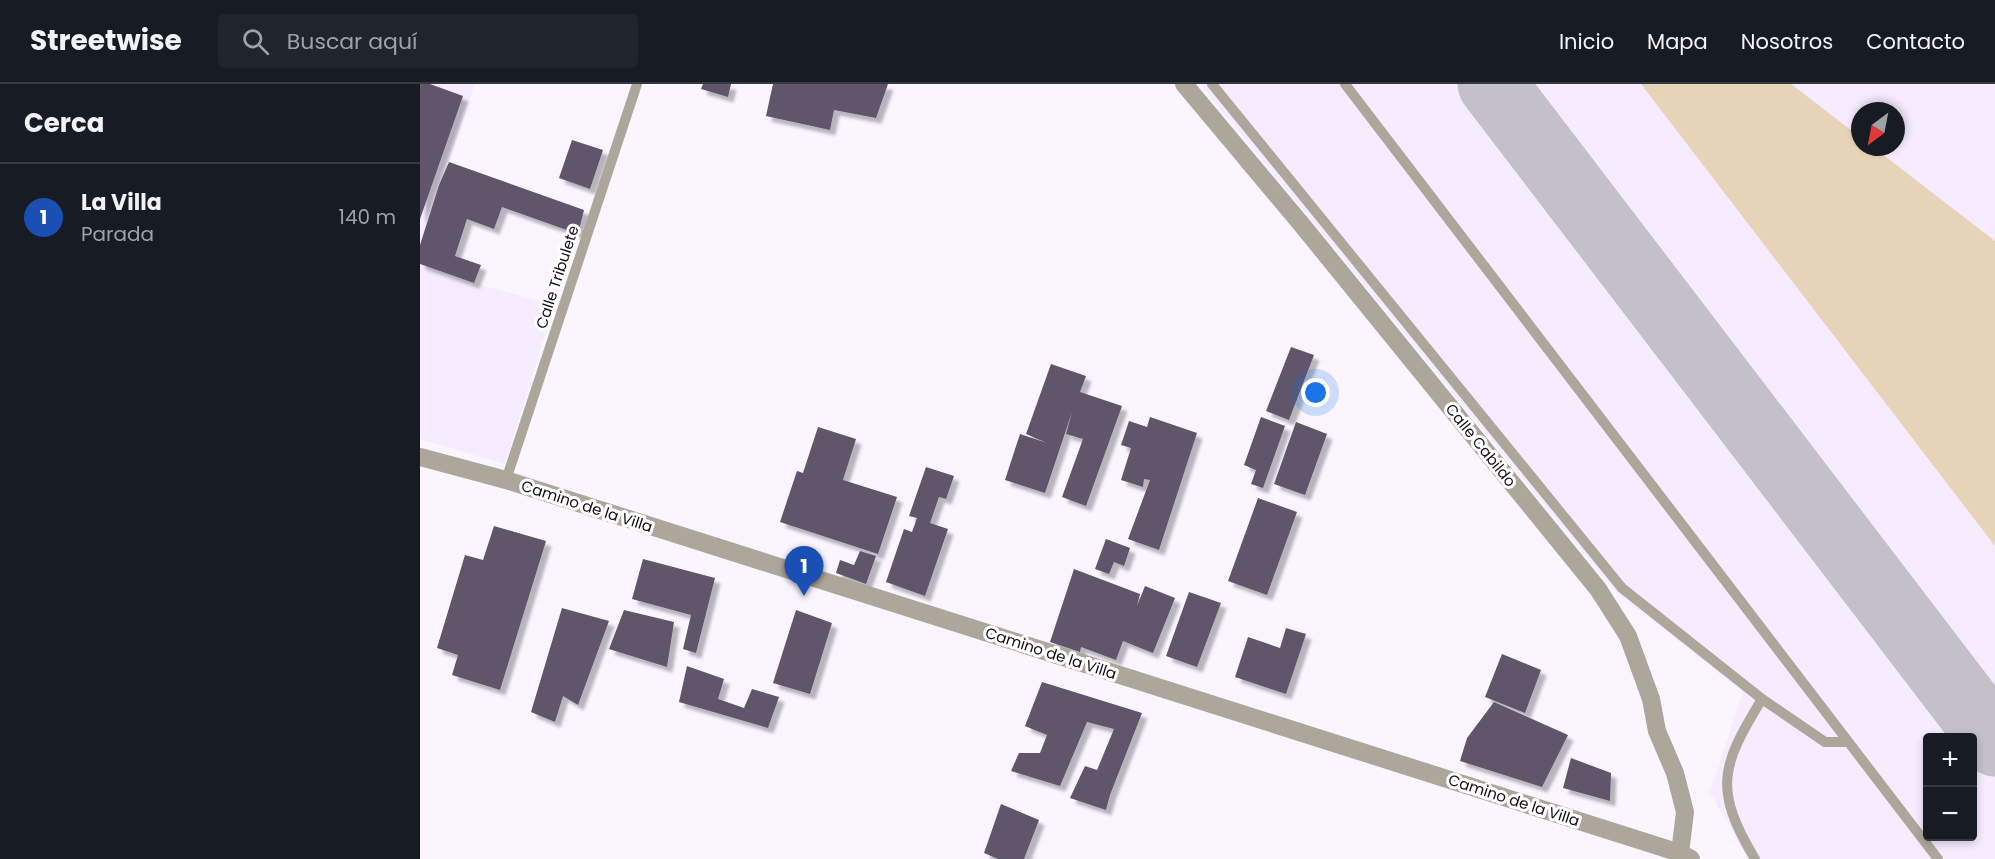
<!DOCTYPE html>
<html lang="es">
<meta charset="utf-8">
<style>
:root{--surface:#171b24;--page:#20242c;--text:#f1f3f6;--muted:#9ea1a6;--line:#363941;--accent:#b45309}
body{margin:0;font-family:Poppins,sans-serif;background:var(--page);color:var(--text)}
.controls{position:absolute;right:18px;bottom:18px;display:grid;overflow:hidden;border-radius:6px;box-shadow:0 3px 9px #0003}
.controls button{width:54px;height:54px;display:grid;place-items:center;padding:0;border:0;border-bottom:2px solid var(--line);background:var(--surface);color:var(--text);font:30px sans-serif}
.compass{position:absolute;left:1431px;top:18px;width:54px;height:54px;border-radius:50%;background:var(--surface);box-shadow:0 3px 9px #0003;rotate:212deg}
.you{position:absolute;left:896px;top:309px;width:21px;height:21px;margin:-15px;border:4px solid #fff;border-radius:50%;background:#1a73e8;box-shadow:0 0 0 9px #1a73e833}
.badge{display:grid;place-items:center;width:39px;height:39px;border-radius:50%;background:var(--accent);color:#fff;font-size:20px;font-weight:700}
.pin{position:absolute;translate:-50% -50px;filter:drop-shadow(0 2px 3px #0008)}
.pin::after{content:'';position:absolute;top:32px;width:21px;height:18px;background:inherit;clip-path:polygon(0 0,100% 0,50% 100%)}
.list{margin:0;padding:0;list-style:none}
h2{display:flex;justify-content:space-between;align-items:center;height:78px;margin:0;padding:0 24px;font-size:26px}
h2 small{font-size:20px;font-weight:400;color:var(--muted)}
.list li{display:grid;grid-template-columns:39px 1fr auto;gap:18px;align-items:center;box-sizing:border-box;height:108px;padding:0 24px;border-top:2px solid var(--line)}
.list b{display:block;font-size:22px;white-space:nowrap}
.list p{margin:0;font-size:20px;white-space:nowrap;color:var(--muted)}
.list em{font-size:20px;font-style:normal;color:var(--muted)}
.icon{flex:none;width:33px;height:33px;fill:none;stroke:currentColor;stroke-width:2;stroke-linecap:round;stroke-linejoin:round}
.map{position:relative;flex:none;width:1575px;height:775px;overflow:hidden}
header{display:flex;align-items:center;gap:36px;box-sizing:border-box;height:84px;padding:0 30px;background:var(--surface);border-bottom:2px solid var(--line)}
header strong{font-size:28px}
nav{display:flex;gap:33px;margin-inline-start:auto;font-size:21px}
.search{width:420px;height:54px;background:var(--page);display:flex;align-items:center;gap:15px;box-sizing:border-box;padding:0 21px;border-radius:6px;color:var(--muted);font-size:22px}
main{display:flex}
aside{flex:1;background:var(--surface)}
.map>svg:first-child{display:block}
.built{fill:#f6ebff;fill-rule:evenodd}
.green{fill:#e6d3b8}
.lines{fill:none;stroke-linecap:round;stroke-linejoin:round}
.taxiway{stroke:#c4c0c9;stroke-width:69}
.building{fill:#61556a;filter:url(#shadow)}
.service{stroke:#ada69b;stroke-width:10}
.minor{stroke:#ada69b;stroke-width:18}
.labels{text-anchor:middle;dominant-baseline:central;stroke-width:6;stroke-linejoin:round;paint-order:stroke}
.street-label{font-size:15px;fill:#120d15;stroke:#fff}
</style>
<header>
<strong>Streetwise</strong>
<div class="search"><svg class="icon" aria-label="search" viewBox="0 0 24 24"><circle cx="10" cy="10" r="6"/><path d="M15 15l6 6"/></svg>Buscar aquí</div>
<nav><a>Inicio</a><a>Mapa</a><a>Nosotros</a><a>Contacto</a></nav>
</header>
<main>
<aside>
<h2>Cerca<small></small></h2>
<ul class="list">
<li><span class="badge" style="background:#1a4fb4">1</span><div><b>La Villa</b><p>Parada</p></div><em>140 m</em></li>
</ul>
</aside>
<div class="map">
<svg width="1575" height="775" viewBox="0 0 1575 775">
<defs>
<filter id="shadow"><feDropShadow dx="5.5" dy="5.5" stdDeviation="1.5" flood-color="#0004"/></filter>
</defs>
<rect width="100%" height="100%" fill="#faf5ff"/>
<g class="built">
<path d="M0 0H55L0 161Z"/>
<path d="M780 0H1575V775H1328L1290 708 1323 608 1196 508ZM1440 27H1476V63H1440ZM1508 654H1552V752H1508Z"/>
<path d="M0 180 54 199 134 221 85 380 0 355Z"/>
</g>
<path class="green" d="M1221 0H1371L1440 53V63H1453L1575 157V462Z"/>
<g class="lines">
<path class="taxiway" d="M1072 0 1575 658"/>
</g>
<g class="building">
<path d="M0 0H10L43 12 0 135Z"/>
<path d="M283 0H311L308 13 281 5Z"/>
<path d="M353 0H468L456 34 414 26 410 46 346 32Z"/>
<path d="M152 56 183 66 170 105 139 94Z"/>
<path d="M29 78 164 126 158 150 82 123 74 145 47 135 35 172 61 181 54 199 0 180V161L19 101Z"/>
<path d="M871 263 894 271 869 336 846 327Z"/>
<path d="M631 280 666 292 660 308 702 322 666 422 642 413 663 355 646 350 652 328 625 409 585 396 600 350 627 359 606 350Z"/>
<path d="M730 333 777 349 739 466 708 455 730 396 724 395 723 403 701 396 711 364 701 361 709 337 727 343Z"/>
<path d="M841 333 865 342 843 404 831 400 836 386 824 381Z"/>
<path d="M876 338 907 350 885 411 854 400Z"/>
<path d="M398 343 436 355 423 396 477 413 458 470 360 438 377 387 383 389Z"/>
<path d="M506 383 534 392 526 415 519 413 510 439 528 445 505 512 466 498 484 445 492 448 497 434 489 432Z"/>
<path d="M838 414 877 428 847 511 808 497Z"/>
<path d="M74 442 126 457 80 606 32 591 38 571 17 564 45 471 63 476Z"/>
<path d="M686 455 710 464 704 482 694 478 689 490 675 485Z"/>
<path d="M440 467 456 472 446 500 416 489 420 476 434 481Z"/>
<path d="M223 475 295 494 276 569 263 565 271 531 212 515Z"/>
<path d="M654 485 720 510 717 522 725 502 755 514 733 569 703 557 696 576 661 563 660 568 630 558Z"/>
<path d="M769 508 801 519 777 583 746 572Z"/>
<path d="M142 524 189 537 158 621 143 612 135 638 111 628Z"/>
<path d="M204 526 254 538 247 583 189 565Z"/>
<path d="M376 526 412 539 390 610 353 599Z"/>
<path d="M866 544 886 550 866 610 815 593 828 553 860 564Z"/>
<path d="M1082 570 1121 586 1105 629 1065 613Z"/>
<path d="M267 582 304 595 298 615 324 624 332 605 359 613 348 644 259 618Z"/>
<path d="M622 598 722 629 690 711 686 726 650 714 665 682 677 686 694 645 667 638 640 702 591 687 599 669H620L627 651 605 642Z"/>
<path d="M1074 618 1148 651 1122 703 1040 677 1047 654Z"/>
<path d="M1151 674 1191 689 1190 717 1143 704Z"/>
<path d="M581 720 619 736 604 775H578L564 769Z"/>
</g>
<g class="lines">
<g class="service">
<path d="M792 0 1202 504 1342 615C1301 682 1293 705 1335 775"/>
<path d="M925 0 1518 775"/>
<path d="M86 396 217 0"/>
<path d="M1342 615 1405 658H1428"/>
</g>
<g class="minor">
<path d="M764 0 882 141 1178 505 1208 552 1231 615 1237 647 1255 689 1265 728 1260 769"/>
<path d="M0 373 86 396 1260 769 1271 775"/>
</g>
</g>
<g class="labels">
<g class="street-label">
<text transform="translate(137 193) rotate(-72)">Calle Tribulete</text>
<text transform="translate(1061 361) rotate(51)">Calle Cabildo</text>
<text transform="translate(167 422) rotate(18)">Camino de la Villa</text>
<text transform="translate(631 569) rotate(18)">Camino de la Villa</text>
<text transform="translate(1094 716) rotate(18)">Camino de la Villa</text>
</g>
</g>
</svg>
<div class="controls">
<button>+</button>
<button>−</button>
</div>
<svg class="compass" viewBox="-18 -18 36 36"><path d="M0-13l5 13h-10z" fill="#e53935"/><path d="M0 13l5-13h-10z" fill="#9ea1a6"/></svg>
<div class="you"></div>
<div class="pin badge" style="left:384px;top:512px;background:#1a4fb4">1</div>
</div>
</main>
